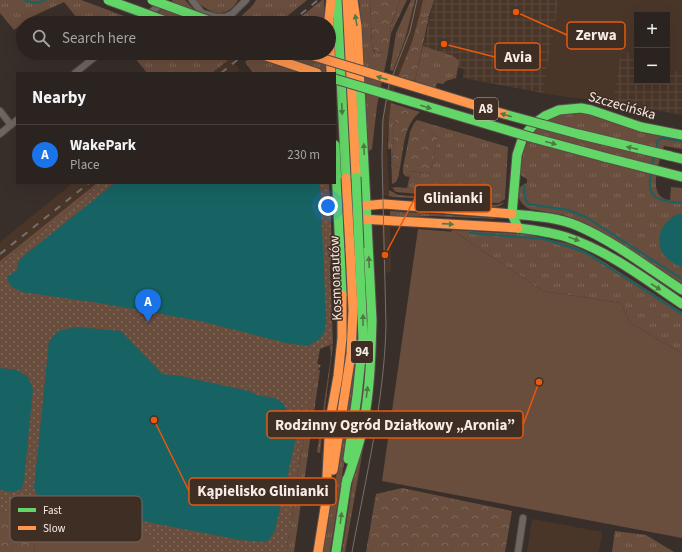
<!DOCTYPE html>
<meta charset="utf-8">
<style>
:root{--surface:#2b2320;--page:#372f2d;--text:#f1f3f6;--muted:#a6a4a5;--line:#47403e;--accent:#1a73e8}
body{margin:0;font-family:"Source Sans 3",sans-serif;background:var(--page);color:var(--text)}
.controls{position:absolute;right:12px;top:12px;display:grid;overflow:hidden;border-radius:0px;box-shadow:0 4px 16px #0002}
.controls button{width:36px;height:36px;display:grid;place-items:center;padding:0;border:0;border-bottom:1px solid var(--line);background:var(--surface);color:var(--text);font:20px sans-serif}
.you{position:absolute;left:328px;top:206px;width:14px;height:14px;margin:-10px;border:3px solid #fff;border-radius:50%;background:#1a73e8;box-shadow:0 0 0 6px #1a73e833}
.badge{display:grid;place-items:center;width:26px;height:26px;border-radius:50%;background:var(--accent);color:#fff;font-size:13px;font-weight:700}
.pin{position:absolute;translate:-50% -33px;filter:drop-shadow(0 1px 2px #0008)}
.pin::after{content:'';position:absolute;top:21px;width:14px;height:12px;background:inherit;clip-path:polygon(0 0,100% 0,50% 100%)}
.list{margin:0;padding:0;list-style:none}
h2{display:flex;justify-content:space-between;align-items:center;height:52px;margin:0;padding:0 16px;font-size:17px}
h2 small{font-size:13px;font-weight:400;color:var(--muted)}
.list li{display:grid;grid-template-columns:26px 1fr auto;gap:12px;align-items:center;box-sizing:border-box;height:60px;padding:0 16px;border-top:1px solid var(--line)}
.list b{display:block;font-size:15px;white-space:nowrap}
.list p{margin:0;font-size:13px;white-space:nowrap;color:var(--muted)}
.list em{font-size:13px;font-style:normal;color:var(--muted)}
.icon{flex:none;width:22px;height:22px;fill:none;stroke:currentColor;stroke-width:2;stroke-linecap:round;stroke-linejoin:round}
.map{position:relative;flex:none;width:682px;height:552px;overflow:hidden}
.search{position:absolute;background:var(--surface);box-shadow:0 4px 16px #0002;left:16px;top:16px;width:320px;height:44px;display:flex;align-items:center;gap:10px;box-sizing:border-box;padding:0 14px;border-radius:22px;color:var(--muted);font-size:15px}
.panel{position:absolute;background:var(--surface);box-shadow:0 4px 16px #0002;left:16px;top:72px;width:320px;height:112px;border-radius:0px}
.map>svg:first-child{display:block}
.built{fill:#4a3629}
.industrial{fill:url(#industrial-grid)}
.grass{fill:url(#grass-tufts)}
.forest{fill:url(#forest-crowns)}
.park{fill:url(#park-dots)}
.garden{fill:#694d3d}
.water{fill:#176363}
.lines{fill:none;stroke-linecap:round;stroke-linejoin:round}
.stream{stroke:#176363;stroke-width:2}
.street-casing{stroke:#574e4a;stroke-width:8}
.fast-casing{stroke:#574e4a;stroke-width:11}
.slow-casing{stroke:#574e4a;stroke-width:11}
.street{stroke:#6e6661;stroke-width:6}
.fast{stroke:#63d668;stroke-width:9}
.slow{stroke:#ff974d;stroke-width:9}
.tram{stroke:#756e6a;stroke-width:1}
.rail{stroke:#756e6a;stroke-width:2;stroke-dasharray:7 7;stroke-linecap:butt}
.fast-bridge-casing{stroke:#574e4a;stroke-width:11;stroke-linecap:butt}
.slow-bridge-casing{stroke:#574e4a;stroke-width:11;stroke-linecap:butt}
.fast-bridge{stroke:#63d668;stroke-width:9}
.slow-bridge{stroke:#ff974d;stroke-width:9}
.oneway{fill:#4f7a43}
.labels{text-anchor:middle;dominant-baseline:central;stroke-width:3;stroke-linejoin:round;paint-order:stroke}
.shield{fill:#3f2e24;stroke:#c0b3ab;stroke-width:1}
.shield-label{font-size:13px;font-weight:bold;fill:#f7ece5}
.street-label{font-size:14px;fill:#f7ece5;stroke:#3f2e24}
.key{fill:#3f2e24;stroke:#76675e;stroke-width:1}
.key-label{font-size:11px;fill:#f7ece5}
.leader{fill:none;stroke:#e8590c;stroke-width:1.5}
.callout-dot{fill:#e8590c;stroke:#3f2e24;stroke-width:1.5}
.callout{fill:#3f2e24;stroke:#e8590c;stroke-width:1.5}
.callout-label{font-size:15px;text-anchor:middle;font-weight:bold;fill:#f7ece5}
</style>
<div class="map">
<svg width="682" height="552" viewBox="0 0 682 552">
<defs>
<pattern id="industrial-grid" width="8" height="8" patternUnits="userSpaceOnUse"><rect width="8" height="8" fill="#4a3629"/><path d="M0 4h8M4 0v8" fill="none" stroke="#5c4a3e"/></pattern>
<pattern id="grass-tufts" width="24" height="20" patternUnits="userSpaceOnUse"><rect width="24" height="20" fill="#694d3d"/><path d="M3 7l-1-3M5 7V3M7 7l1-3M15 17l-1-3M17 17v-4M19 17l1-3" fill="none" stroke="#7f6759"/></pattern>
<pattern id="forest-crowns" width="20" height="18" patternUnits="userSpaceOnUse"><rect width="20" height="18" fill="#694d3d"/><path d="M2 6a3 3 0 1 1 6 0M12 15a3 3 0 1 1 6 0" fill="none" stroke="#7f6759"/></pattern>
<pattern id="park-dots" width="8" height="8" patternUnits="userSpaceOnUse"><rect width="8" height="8" fill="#694d3d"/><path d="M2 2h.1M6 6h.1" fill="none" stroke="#7f6759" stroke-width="1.8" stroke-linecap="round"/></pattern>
</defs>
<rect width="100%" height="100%" fill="#392f2a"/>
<g class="built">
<path d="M415 0H423L418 21 412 42 395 87 389 119 387 139 389 197 382 194 381 123 388 85 405 39Z"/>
<path d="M559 0H682V72L667 69V15H637V64L633 63 621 52 613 102 566 97 543 93Z"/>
<path d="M231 58 240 70 236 73H212Z"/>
<path d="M73 183H97L0 261V242Z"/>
<path d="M390 224 391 272 384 273 382 226Z"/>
<path d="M532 519 602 532 599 552H527Z"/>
</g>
<g class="industrial">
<path d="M434 0H559L543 93 463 78 464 69 420 59Z"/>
<path d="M621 52 635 54 633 63 637 64V81H667V69L682 72V115L613 102Z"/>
</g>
<g class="grass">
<path d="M0 0H81L135 20 132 23H81L64 2 29 18 14 30 0 13Z"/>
<path d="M173 0H185L206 23H145Z"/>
<path d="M195 0H238C226 21 209 13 195 0Z"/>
<path d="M256 0H307L279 23H245L238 21C243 12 252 9 256 0Z"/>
<path d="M322 0H324L325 23H293Z"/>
<path d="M359 0H370L372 46 374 52 388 53 377 106 372 149 369 151 367 144 362 29Z"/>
<path d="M400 0H407L391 33 390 29Z"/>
<path d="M411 0H415L405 39 393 71 390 70 396 33Z"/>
<path d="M423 0H434L429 16 424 18 419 17Z"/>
<path d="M423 46 453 56 459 61 456 78 446 81 443 84 437 83 435 88 415 81Z"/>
<path d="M131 53H232L231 58 212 73H147Z"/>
<path d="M256 53H326L327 73H253L245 62Z"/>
<path d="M572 113H583L643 131 682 140V149L664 146C660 160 645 198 670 200L671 187 682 188V285L585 223 564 215 530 209C517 204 513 187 527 183V179C526 178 523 177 522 176 519 173 521 170 521 167 522 149 530 131 545 121 553 115 563 114 572 113Z"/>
<path d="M389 119 396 121 392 133 394 135 392 164 400 168C398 175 399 182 392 184L391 149H388Z"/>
<path d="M417 120 508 147 505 199 499 203H495L442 196 396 192 392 188 396 187 407 188 411 171 430 174 438 137 414 123Z"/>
<path d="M97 183H102L0 265V261Z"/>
<path d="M389 190 398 195 443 198 496 205 505 202 500 206 495 207 444 200 393 197 389 196Z"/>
<path d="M390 211 494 218 496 219 432 216 406 217 390 216Z"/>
<path d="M452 230 526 234 569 244 585 251 601 260 682 312V353L630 323 621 303 543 291 455 232H451Z"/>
<path d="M357 304 359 342 345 457 330 552H323L349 399Z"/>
<path d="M333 345 323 424 320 453 317 452 331 356 330 346Z"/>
<path d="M317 364 321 365 318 370H320L294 552H286L299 477H297Z"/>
<path d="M366 432 345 552H342L354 472Z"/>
<path d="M615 531 646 535 674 552H612Z"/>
</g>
<g class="forest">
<path d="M370 0H400L390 28 391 33 388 53 375 52 372 46Z"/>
<path d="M429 16 415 81 398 77 412 42 419 17 424 18Z"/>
<path d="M391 103 420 112C403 126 404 148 400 168L392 164 394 135 392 133 396 121 389 119Z"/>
<path d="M414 123 438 137 430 174 412 171 409 177 405 176 403 173V168L410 132Z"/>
<path d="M402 488 512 511 505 552H366L376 494Z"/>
<path d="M0 510 37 516 34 552H0Z"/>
</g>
<path class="park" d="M102 183H329L332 243 330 268 333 344 320 349 297 476 299 477 286 552H153L152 536 0 510V265Z"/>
<g class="garden">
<path d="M418 229 455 232 543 291 621 303 630 323 682 353V538L382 481Z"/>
<path d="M37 516 153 536V552H34Z"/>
</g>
<g class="water">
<path d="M115 183H320L326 319 325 330 321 338 308 346 286 343 200 321 99 303 22 292C13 288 9 286 7 277L17 270 18 263 21 258Z"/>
<path d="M682 213V268C676 264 669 261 664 255 652 239 664 217 682 213Z"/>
<path d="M76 327 121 331 162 374 180 376 249 391 257 395 274 398 283 403 293 421 296 438 275 530 270 539 265 542 240 540 61 505 39 499 34 488 49 341 58 331Z"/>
<path d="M0 368 17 370 28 377 33 389 24 481 22 489 13 492 0 490Z"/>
</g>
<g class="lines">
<g class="stream">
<path d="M24 0C32 3 37 4 45 0"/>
<path d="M656 148 658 140 662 138 682 141"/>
<path d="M652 166 654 157"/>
<path d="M651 174C645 201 662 201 682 203"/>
<path d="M524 186C524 193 524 198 528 204L568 210 586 217 682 279"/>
<path d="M470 233 544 239 585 252 682 314"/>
</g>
<g class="street-casing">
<g id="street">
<path d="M192 0 202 13 217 17H225L232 14 246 0"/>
<path d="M137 23 163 3"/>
<path d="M75 73 100 53"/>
<path d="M0 111 11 125"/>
<path d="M0 134 17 120"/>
<path d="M518 552 523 518"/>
</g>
</g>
<g class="fast-casing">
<g id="fast">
<path d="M337 0 346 178"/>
<path d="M335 145 342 295"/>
<path d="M670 156 682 159"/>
<path d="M604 157 682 177"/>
<path d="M512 214C534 216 557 217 578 226 615 242 648 268 682 290"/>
<path d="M518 228 512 214 517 155 523 137 535 123 545 116 559 110 581 108 591 110 641 127 682 135"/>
<path d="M518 228C534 230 550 232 566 237 609 251 645 279 682 304"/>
<path d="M348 459 357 396 363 338 359 248"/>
<path d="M346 484C352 466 358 449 362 431 370 394 371 357 372 320L360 88"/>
<path d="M336 552 347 479"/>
</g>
</g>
<g class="slow-casing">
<g id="slow">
<path d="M331 0 329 19 331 73"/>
<path d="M347 0 356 177"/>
<path d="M353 0 357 27 360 88"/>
<path d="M257 53 317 73"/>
<path d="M361 206 384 204 512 214"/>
<path d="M361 219 518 228"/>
<path d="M333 470 351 354 353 310 350 248"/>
<path d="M326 494 330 420 338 376 342 338V295"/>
<path d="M318 552 328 489"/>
</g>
</g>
<use href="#street" class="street"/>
<use href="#fast" class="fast"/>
<use href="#slow" class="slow"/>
<path class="tram" d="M352 552C366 477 384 402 386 326L382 157 383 119 389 85 410 31 417 0"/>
<g class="rail">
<path d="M290 23 318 0"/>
<path d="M221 73 246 53"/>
<path d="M0 254 89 183"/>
</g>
<g class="fast-bridge-casing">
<g id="fast-bridge">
<path d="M108 0 171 23"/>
<path d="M152 0 215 23"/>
<path d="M335 79 530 137 604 157"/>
<path d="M504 114 578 134 670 156"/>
<path d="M356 177 359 248"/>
</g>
</g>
<g class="slow-bridge-casing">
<g id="slow-bridge">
<path d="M304 53 504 114"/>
<path d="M346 178 350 248"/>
</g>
</g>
<use href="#fast-bridge" class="fast-bridge"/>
<use href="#slow-bridge" class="slow-bridge"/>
</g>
<defs><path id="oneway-solid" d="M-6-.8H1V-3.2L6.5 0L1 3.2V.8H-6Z"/></defs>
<g class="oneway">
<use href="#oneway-solid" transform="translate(356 20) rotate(-100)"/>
<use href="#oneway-solid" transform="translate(382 78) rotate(-163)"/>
<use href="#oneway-solid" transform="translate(426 107) rotate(17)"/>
<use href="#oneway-solid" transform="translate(342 109) rotate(87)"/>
<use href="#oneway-solid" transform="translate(506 115) rotate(-164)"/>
<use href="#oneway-solid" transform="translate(551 143) rotate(15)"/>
<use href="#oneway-solid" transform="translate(632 148) rotate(-167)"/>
<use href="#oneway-solid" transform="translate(364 149) rotate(-93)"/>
<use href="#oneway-solid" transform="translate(448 224) rotate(4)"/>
<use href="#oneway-solid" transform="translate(574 239) rotate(20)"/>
<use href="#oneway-solid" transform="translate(369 262) rotate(-92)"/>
<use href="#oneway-solid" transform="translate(656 287) rotate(33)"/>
<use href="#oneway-solid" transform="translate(363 320) rotate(-90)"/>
<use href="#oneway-solid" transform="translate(367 392) rotate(-83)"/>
<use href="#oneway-solid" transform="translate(341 518) rotate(-82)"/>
</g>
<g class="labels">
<g class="shield">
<rect x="474" y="98" width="24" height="22" rx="3"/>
<rect x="351" y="341" width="22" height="22" rx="3"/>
</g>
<g class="shield-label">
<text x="486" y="109">A8</text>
<text x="362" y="352">94</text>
</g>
<g class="street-label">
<text transform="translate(622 106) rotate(16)">Szczecińska</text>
<text transform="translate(336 278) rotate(-92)">Kosmonautów</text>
</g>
</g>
<rect x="10" y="496" width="132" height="46" rx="6" class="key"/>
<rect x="18" y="508" width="18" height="4" fill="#63d668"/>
<rect x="18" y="526" width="18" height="4" fill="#ff974d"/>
<g class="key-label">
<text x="43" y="514">Fast</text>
<text x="43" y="532">Slow</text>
</g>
<path class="leader" d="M516 12L567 35M444 44L495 57M385 255L415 198M539 382L523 425M154 420L189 491"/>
<g class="callout-dot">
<circle cx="516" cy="12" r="4"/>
<circle cx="444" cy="44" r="4"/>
<circle cx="385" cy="255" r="4"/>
<circle cx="539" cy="382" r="4"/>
<circle cx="154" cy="420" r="4"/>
</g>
<g class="callout">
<rect x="567" y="22" width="58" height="27" rx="4"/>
<rect x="495" y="43" width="45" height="27" rx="4"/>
<rect x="415" y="185" width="76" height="27" rx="4"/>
<rect x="267" y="411" width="256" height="27" rx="4"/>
<rect x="189" y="478" width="147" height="27" rx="4"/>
</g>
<g class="callout-label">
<text x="596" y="40">Zerwa</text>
<text x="518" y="62">Avia</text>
<text x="453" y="203">Glinianki</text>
<text x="395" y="430">Rodzinny Ogród Działkowy „Aronia”</text>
<text x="263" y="496">Kąpielisko Glinianki</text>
</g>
</svg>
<div class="controls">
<button>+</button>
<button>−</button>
</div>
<div class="you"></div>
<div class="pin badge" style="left:148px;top:322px">A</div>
<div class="search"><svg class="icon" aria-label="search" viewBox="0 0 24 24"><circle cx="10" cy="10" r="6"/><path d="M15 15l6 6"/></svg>Search here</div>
<section class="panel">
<h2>Nearby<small></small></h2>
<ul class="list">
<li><span class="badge">A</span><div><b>WakePark</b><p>Place</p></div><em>230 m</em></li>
</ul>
</section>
</div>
